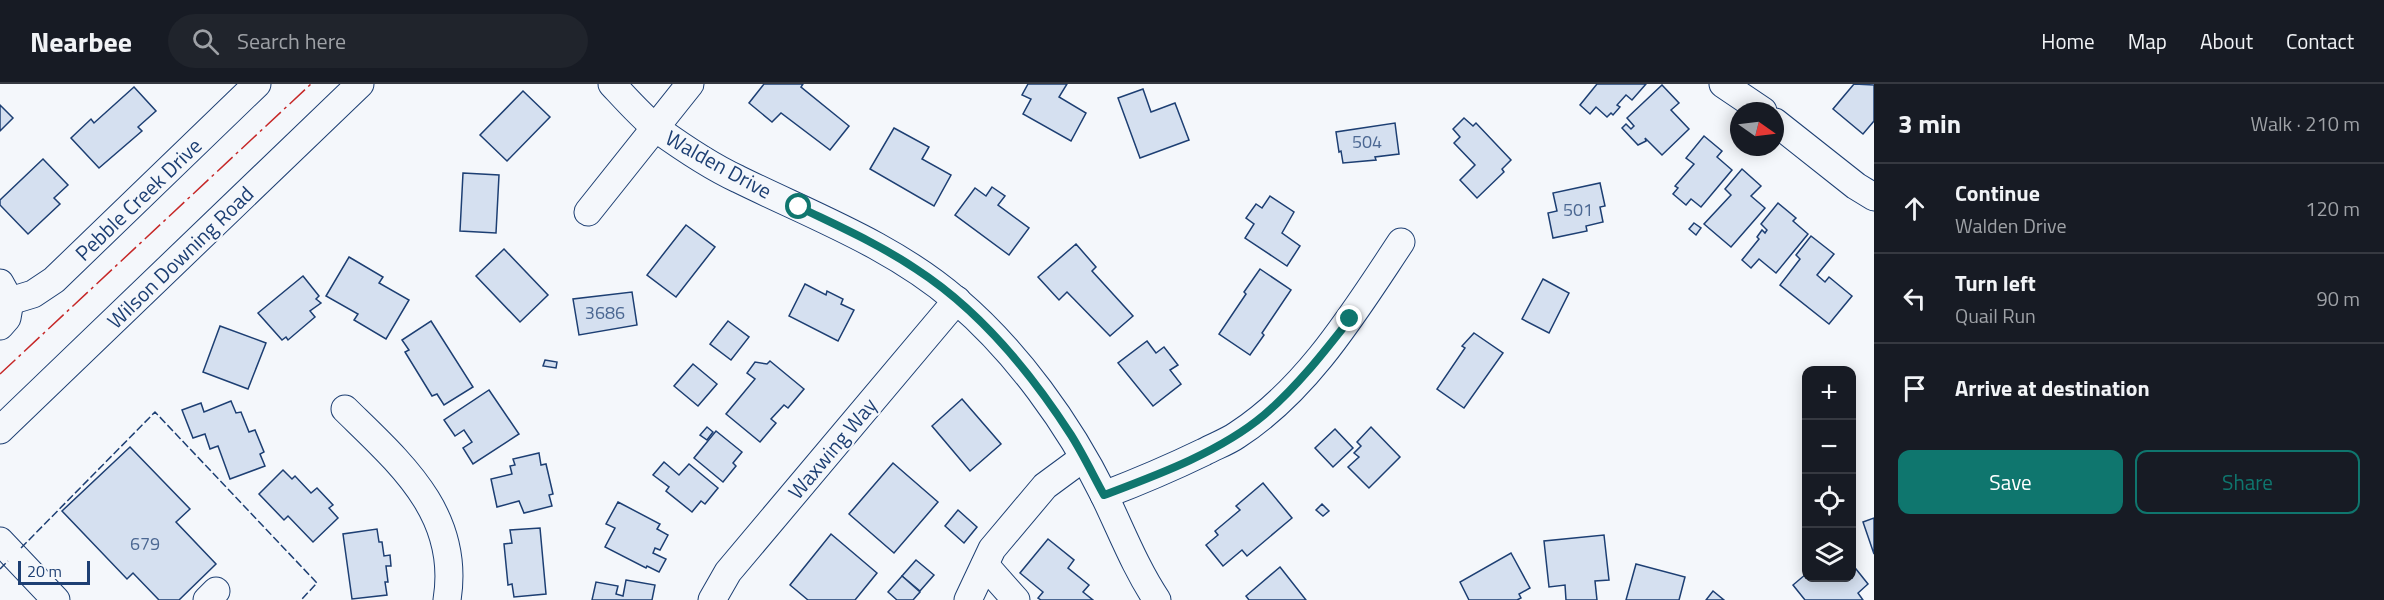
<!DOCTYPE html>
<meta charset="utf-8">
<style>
:root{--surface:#171b24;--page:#20242c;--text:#f1f3f6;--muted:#9ea1a6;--line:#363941;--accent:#0f766e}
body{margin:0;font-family:"Titillium Web",sans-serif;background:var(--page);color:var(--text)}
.controls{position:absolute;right:18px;bottom:18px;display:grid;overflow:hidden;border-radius:12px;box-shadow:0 3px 15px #0003}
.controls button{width:54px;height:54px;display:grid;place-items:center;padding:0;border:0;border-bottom:2px solid var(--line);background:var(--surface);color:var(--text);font:30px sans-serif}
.compass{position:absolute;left:1730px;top:18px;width:54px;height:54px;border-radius:50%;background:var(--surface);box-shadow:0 3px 15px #0003;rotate:104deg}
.scale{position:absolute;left:18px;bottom:15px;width:72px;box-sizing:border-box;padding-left:6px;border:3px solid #1d3f73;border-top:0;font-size:16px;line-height:21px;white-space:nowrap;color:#1d3f73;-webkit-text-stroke:4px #f4f7fb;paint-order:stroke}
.stop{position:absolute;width:18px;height:18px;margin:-14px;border:4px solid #0f766e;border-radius:50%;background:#fff}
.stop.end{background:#0f766e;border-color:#fff;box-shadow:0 2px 6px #0008}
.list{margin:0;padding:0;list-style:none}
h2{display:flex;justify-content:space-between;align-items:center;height:78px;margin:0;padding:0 24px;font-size:26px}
h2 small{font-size:20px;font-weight:400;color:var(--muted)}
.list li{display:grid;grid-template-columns:39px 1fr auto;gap:18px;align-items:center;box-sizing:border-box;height:90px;padding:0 24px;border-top:2px solid var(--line)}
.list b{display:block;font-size:22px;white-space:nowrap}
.list p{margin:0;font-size:20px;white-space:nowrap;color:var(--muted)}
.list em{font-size:20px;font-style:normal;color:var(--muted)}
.actions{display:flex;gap:12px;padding:18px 24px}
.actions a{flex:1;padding:14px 0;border:2px solid var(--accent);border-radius:12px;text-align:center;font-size:21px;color:var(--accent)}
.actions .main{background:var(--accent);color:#fff}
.icon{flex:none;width:33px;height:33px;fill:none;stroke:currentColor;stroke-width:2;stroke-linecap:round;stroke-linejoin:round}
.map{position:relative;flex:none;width:1874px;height:516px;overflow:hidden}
header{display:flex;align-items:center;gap:36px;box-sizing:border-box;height:84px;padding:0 30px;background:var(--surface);border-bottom:2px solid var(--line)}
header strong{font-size:28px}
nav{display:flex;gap:33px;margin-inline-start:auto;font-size:21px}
.search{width:420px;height:54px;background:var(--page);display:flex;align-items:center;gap:15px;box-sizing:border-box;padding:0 21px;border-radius:33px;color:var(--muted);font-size:22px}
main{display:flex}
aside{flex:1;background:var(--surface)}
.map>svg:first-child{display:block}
.building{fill:#d5e0f0;stroke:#1d3f73;stroke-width:1.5}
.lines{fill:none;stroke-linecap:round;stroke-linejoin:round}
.minor-casing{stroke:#1d3f73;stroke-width:29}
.minor{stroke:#f4f7fb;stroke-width:27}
.fence{stroke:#1d3f73;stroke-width:1.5;stroke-dasharray:8 3;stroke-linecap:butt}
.power{stroke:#c62828;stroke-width:1.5;stroke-dasharray:21 4.5 3 4.5;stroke-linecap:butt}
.route{stroke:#0f766e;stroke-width:8}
.labels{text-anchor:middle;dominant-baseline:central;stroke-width:4.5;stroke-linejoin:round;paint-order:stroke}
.number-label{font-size:18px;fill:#4b6792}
.street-label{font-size:21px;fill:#1d3f73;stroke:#f4f7fb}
</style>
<header>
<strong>Nearbee</strong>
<div class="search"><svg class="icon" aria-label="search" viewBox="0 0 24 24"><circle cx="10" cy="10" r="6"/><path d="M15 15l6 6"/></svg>Search here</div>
<nav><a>Home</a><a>Map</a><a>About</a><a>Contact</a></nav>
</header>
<main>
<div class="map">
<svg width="1874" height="516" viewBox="0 0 1874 516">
<rect width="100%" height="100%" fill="#f4f7fb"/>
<g class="building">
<path d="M764 0H803L801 3 849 42 830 66 781 29 772 38 749 19Z"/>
<path d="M1028 0H1067L1059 13 1086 29 1071 57 1023 30 1031 15 1022 11Z"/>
<path d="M1597 0H1646L1632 16 1626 11 1617 21 1620 23 1613 31 1611 29 1607 33 1596 23 1590 30 1580 21Z"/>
<path d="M1854 0 1874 1V37L1863 50 1833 25Z"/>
<path d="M1662 1 1679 19 1671 26 1689 45 1662 71 1645 54 1646 57 1638 61 1622 44 1626 40 1631 45 1634 42 1627 34Z"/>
<path d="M134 3 156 27 138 43 142 47 99 84 71 54 91 35 94 39Z"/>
<path d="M1143 5 1151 28 1175 19 1189 56 1140 74 1118 14Z"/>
<path d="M523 7 550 33 507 77 480 51Z"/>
<path d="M0 21 13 34 0 47Z"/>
<path d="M1464 34 1473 42 1476 39 1511 76 1502 85 1504 88 1477 114 1460 96 1475 81 1454 59 1460 53 1453 45Z"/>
<path d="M1395 39 1399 70 1375 73 1376 76 1343 79 1341 67 1339 68 1336 48Z"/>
<path d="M894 44 929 63 922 75 951 91 934 122 870 85Z"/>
<path d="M1704 52 1722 67 1717 73 1732 86 1701 123 1691 115 1686 121 1673 110 1678 104 1675 102 1694 80 1686 74Z"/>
<path d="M43 75 68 101 54 114 60 120 28 150 0 121V116Z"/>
<path d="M1742 85 1761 102 1751 112 1765 124 1731 163 1704 140 1731 111 1725 105Z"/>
<path d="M463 89 499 91 496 149 460 147Z"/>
<path d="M1600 99 1605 122 1600 123 1603 138 1586 142 1587 147 1553 154 1548 129 1557 127 1553 109Z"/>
<path d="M992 103 1005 112 998 121 1029 144 1009 171 955 131 975 104 986 112Z"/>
<path d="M1270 112 1294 128 1282 149 1300 162 1287 182 1245 154 1254 140 1246 134 1256 120 1262 124Z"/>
<path d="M1778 119 1796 134 1793 137 1808 150 1776 189 1759 175 1751 184 1742 176 1759 155 1757 153 1762 146 1765 149 1767 146 1761 140Z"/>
<path d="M1694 139 1701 144 1696 151 1689 145Z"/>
<path d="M686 141 715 163 676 213 647 191Z"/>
<path d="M1811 152 1834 170 1817 191 1825 198 1829 193 1852 212 1829 240 1780 201 1800 175 1796 171Z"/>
<path d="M1076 160 1096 183 1092 187 1133 232 1110 252 1067 208 1059 216 1038 193Z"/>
<path d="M504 165 548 211 520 238 476 192Z"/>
<path d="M349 173 383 193 379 199 409 216 386 255 354 236 358 230 326 212Z"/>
<path d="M1260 185 1291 206 1262 249 1264 251 1250 271 1219 250 1246 210 1244 208Z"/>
<path d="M303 192 319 212 316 215 321 219 310 227 315 233 288 256 286 253 282 256 258 229Z"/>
<path d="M1543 195 1569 209 1549 249 1522 235Z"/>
<path d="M805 200 826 211 827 207 843 215 841 220 854 226 838 257 789 232Z"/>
<path d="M632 208 637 241 579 251 573 215Z"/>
<path d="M431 237 473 303 444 321 437 310 432 312 405 268 409 266 402 256Z"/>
<path d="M728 237 749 253 731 276 710 260Z"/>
<path d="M220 242 266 259 248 305 203 288Z"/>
<path d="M1474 249 1503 269 1464 324 1437 305 1465 264 1462 262Z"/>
<path d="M1147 257 1156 269 1164 263 1178 281 1170 286 1181 300 1153 322 1118 279Z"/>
<path d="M545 276 557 278 556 284 543 282Z"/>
<path d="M770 277 804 305 788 324 784 321 771 335 776 339 760 358 726 330 755 295 747 289 755 278 767 280Z"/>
<path d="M693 280 717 300 698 322 674 302Z"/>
<path d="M489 306 519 350 473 380 463 364 472 358 464 346 455 352 444 336Z"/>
<path d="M962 315 1001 360 970 387 932 342Z"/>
<path d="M231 317 236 329 241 328 249 348 255 346 264 368 260 370 265 382 230 395 218 362 210 365 205 350 193 354 182 326 201 319 204 328Z"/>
<path d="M707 343 713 348 707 356 700 351Z"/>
<path d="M1371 343 1400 373 1369 404 1348 383 1359 373 1354 369 1361 362 1357 358Z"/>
<path d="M1335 345 1353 364 1333 383 1315 364Z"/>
<path d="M716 347 742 368 733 379 736 382 723 398 694 374Z"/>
<path d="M130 363 190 425 176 438 216 480 179 516H159L133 489 127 495 62 427Z"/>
<path d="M539 369 541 381 546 380 553 410 549 411 552 422 524 429 519 417 497 423 491 395 512 390 510 382 515 381 513 375Z"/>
<path d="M664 378 679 391 689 380 718 404 705 420 701 417 692 428 666 407 669 403 653 391Z"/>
<path d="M893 379 938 418 894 469 849 430Z"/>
<path d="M283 386 292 395 295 392 311 409 317 404 333 421 329 424 338 434 313 458 288 432 284 436 259 410Z"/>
<path d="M1263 399 1292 434 1247 472 1242 466 1223 482 1206 461 1218 451 1215 447 1240 426 1236 422Z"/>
<path d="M618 418 660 440 657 445 668 451 660 466 655 464 653 469 666 475 659 488 647 482 646 484 605 463 615 444 606 440Z"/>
<path d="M1322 420 1329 427 1323 432 1316 426Z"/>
<path d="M958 426 977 443 964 459 945 442Z"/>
<path d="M1874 434V470L1863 438Z"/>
<path d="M540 444 546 510 514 513 512 500 508 501 504 460 512 459 510 446Z"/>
<path d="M377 445 379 458H382L384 472 390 471 391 482H386L388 498H385L387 511 352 515 343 450Z"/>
<path d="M831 450 877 489 855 516H808L790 501Z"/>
<path d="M1604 451 1609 496 1595 497 1597 516H1566L1565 501 1549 503 1544 457Z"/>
<path d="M1048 455 1074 476 1068 484 1089 501 1083 508 1093 516H1041L1038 514 1043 508 1020 489Z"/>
<path d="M1511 469 1530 504 1519 510 1521 514 1517 516H1469L1460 498Z"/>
<path d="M916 476 934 491 920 507 902 492Z"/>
<path d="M1636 480 1685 493 1679 516H1626Z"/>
<path d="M1852 480 1868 500 1858 509 1863 516H1805L1793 501 1806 490V494H1852Z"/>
<path d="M1280 483 1306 516H1249L1246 512Z"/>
<path d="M902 492 920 508 913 516H897L888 508Z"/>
<path d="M626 496 655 501 652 516H592L596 498 618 502 616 510 623 512Z"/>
<path d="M1713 507 1724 516H1706Z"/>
</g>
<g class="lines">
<g class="minor-casing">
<g id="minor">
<path d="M612 0C626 15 641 32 657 45 682 63 710 82 738 95 813 132 892 161 956 216 1016 267 1069 340 1104 411 1121 446 1135 483 1157 516"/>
<path d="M1723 0 1763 27"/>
<path d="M1775 38 1856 102 1874 113"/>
<path d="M588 128 690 0"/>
<path d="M0 199 10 217 7 234 0 242"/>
<path d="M10 217 33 210 54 196 257 0"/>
<path d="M345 325C400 379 461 430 447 516"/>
<path d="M0 346 360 0"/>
<path d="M1104 411C1138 398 1171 384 1204 368 1215 362 1227 358 1237 351 1308 305 1355 227 1401 158"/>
<path d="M0 457 56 516"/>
<path d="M985 481 1016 516"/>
<path d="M207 516 216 507"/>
<path d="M712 516 728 488 957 216"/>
<path d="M968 516 992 465 1045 402 1083 374"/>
</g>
</g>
<use href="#minor" class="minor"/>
<g class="fence">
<path d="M21 464 155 328 317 499 301 516"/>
<path d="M0 485 8 477"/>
</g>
<path class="power" d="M0 290 311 0"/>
</g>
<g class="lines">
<path class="route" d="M799 123C838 142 879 160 916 185 978 225 1031 289 1071 351 1083 370 1093 391 1104 411 1157 391 1220 368 1264 331 1297 303 1324 268 1350 235"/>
</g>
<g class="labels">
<g class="number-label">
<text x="1367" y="57">504</text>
<text x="1578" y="125">501</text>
<text x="605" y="228">3686</text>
<text x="145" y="459">679</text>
</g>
<g class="street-label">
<text transform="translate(719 80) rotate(29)">Walden Drive</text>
<text transform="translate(138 115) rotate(-44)">Pebble Creek Drive</text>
<text transform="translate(180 173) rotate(-44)">Wilson Downing Road</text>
<text transform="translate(832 364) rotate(-50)">Waxwing Way</text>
</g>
</g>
</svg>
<div class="controls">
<button>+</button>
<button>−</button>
<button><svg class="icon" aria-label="locate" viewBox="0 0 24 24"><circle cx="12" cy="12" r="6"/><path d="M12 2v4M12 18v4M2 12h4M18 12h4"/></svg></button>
<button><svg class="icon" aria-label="layers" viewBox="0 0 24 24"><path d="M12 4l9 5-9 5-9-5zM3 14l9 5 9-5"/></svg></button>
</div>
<svg class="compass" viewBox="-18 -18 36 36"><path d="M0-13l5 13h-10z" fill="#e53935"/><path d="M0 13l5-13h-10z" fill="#9ea1a6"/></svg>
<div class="scale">20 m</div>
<div class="stop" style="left:799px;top:123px"></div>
<div class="stop end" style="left:1350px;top:235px"></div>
</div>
<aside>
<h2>3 min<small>Walk · 210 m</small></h2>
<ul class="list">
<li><svg class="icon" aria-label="ahead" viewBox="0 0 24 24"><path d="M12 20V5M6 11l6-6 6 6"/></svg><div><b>Continue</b><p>Walden Drive</p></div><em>120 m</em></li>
<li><svg class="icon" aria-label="left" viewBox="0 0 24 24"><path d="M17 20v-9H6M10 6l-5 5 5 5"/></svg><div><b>Turn left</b><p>Quail Run</p></div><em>90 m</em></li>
<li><svg class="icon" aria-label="arrive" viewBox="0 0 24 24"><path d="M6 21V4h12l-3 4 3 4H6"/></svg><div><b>Arrive at destination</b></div></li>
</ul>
<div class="actions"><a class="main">Save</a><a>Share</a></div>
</aside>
</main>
